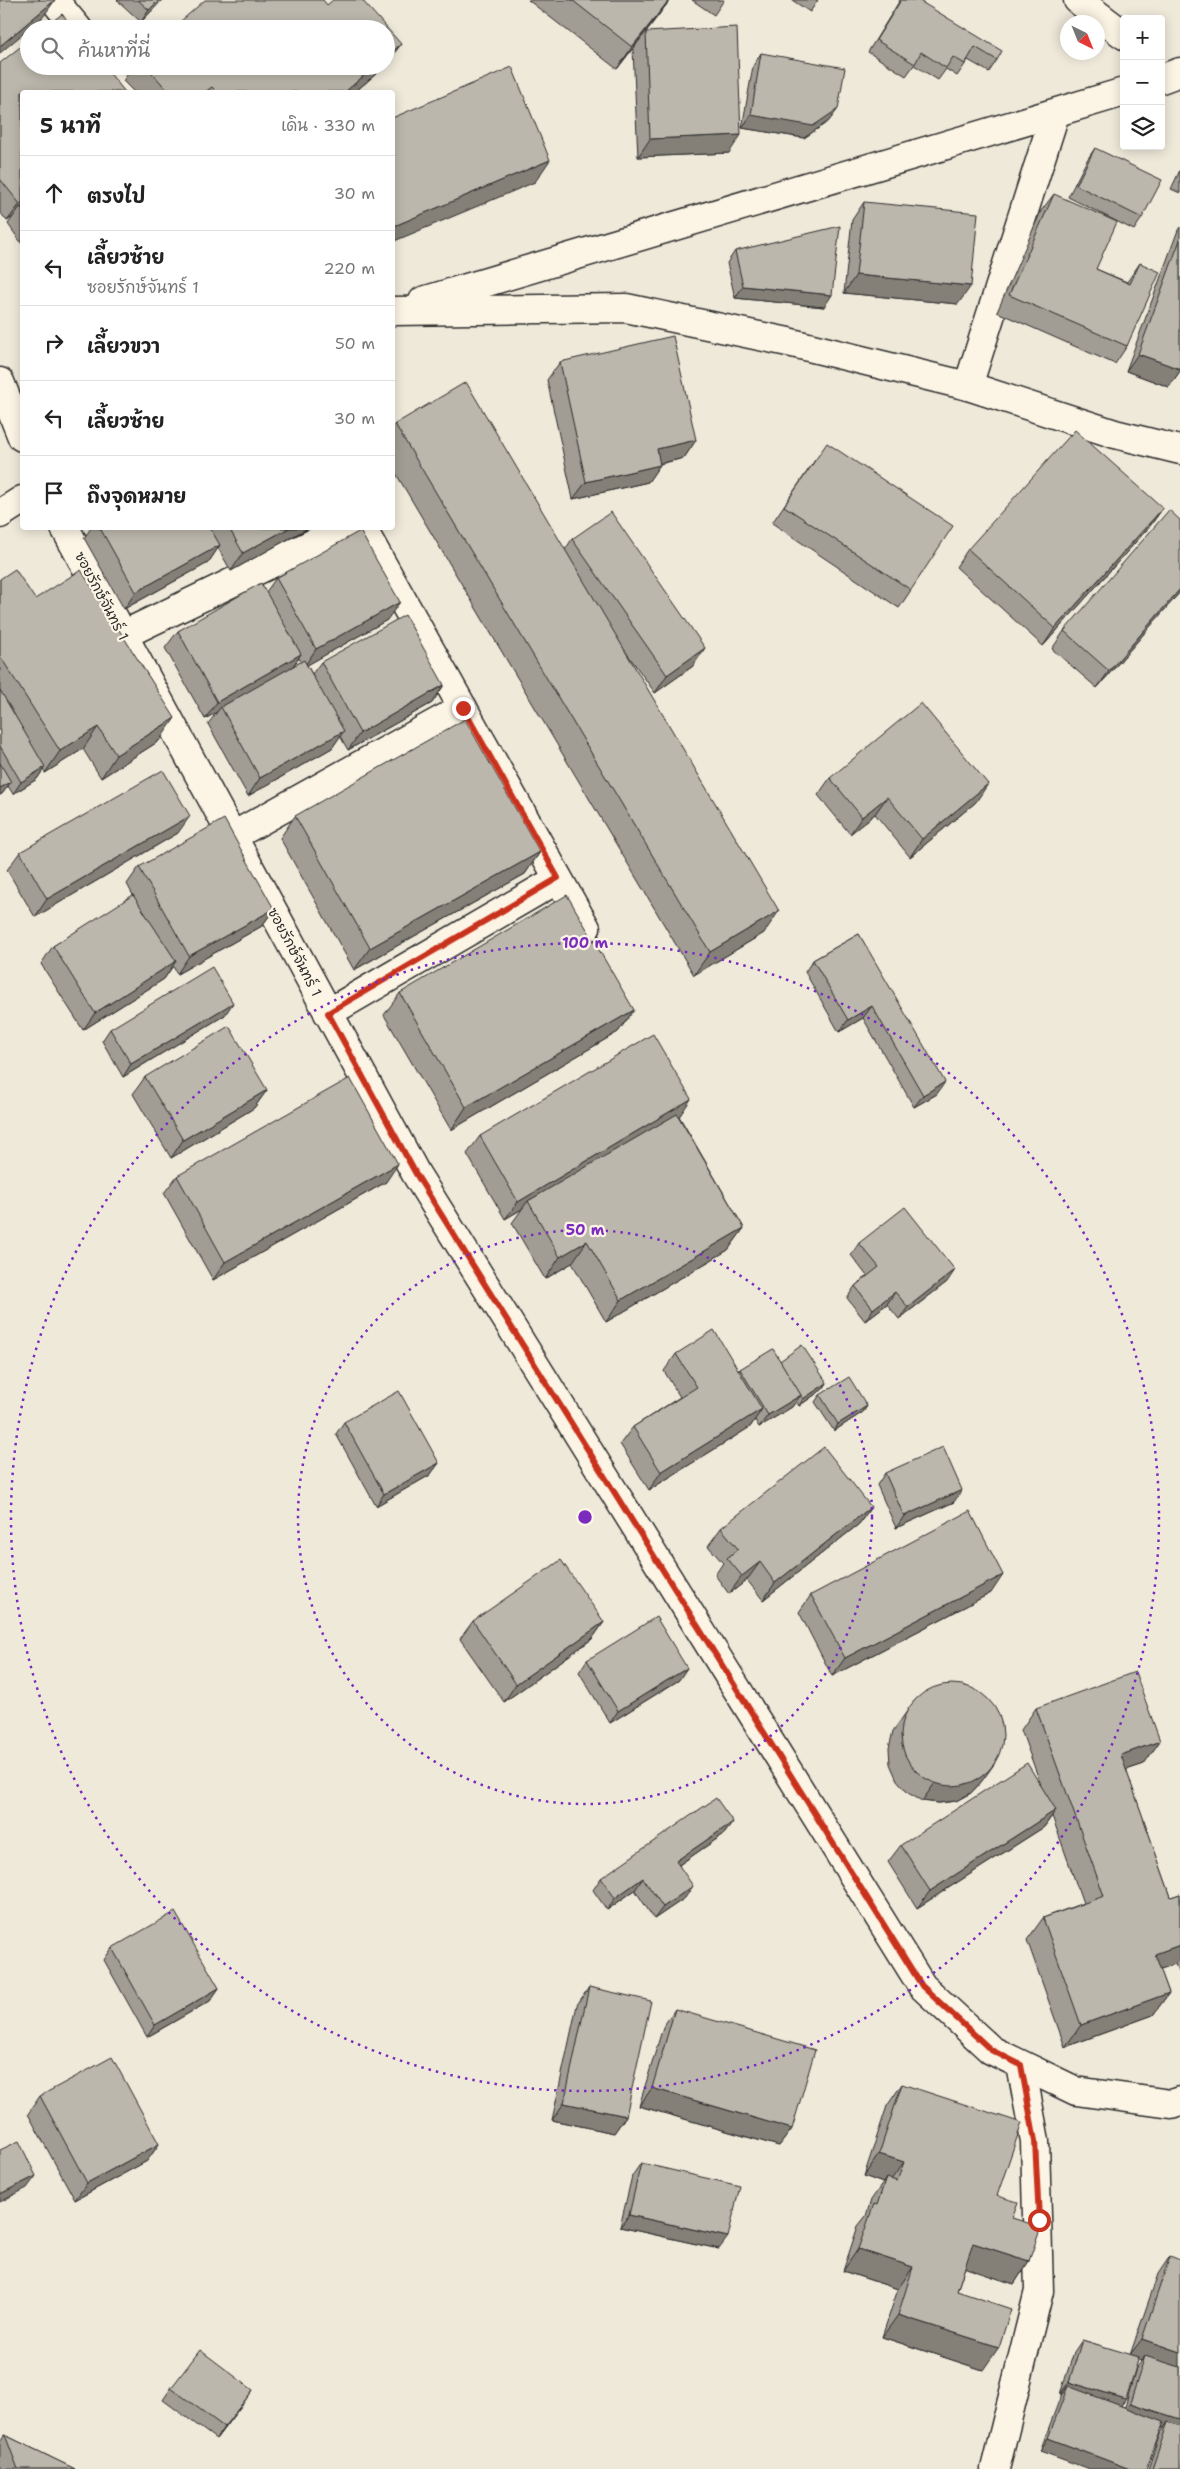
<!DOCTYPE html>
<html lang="th">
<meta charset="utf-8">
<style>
:root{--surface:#fff;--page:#f2f2f2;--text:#222;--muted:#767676;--line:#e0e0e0}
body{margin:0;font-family:"Shantell Sans","Playpen Sans Thai",sans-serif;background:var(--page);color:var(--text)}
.controls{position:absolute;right:15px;top:15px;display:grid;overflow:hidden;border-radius:5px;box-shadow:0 2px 12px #0003}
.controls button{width:45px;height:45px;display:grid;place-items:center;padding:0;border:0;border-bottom:1px solid var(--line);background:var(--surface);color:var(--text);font:25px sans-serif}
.compass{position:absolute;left:1060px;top:15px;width:45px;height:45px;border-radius:50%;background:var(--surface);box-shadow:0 2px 12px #0003;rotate:137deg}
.stop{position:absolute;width:15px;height:15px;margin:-11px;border:4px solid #c8321e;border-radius:50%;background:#fff}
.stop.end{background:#c8321e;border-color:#fff;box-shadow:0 1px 5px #0008}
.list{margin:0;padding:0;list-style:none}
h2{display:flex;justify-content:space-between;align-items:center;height:65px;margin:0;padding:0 20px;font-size:21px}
h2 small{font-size:16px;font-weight:400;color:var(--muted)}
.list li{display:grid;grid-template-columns:32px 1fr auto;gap:15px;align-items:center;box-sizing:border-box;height:75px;padding:0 20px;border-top:1px solid var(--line)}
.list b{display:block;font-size:19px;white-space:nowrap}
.list p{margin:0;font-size:16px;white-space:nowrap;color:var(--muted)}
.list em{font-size:16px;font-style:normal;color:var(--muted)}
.icon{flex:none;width:28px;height:28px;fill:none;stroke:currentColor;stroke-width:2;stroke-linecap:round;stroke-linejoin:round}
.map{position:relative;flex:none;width:1180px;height:2469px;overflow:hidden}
.search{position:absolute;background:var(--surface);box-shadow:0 2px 12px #0003;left:20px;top:20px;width:375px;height:55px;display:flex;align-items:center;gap:12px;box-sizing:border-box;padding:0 18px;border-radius:28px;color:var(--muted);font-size:19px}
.panel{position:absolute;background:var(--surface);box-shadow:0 2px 12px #0003;left:20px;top:90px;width:375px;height:440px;border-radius:5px}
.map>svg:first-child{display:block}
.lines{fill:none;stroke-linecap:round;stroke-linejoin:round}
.minor-casing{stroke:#2b2b2b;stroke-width:31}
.major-casing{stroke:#2b2b2b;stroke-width:31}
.minor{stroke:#fcf5e5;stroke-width:28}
.major{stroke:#fcf5e5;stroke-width:28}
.wall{fill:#a29d94;stroke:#2b2b2b;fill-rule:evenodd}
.shaded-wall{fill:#848078;stroke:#2b2b2b}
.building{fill:#bcb7ac;stroke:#2b2b2b}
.route{stroke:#c8321e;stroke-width:6}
.ring{fill:none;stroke:#7b2cbf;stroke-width:2.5;stroke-dasharray:2.5 5}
.labels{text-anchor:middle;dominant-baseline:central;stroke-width:4.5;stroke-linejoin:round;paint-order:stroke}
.street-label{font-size:14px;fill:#2b2b2b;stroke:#fcf5e5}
.centre{fill:#7b2cbf;stroke:#fcf5e5;stroke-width:2.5}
.ring-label{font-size:15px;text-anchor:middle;font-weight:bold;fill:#7b2cbf;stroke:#fcf5e5;stroke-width:4.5;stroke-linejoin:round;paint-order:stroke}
</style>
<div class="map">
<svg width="1180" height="2469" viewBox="0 0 1180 2469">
<rect width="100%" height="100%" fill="#efe9da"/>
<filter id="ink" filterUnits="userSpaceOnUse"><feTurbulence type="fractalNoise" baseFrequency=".02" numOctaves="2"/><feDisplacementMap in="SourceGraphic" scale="10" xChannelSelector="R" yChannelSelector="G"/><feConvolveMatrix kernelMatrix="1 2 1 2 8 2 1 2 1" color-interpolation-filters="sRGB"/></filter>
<g filter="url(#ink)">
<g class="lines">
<g class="minor-casing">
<g id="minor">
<path d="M54 0 78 29"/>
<path d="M1078 0 1124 35"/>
<path d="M108 66 129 92"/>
<path d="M1161 79 1180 72"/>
<path d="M423 301 1124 92"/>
<path d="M392 311 626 308 788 342 968 386 1115 434 1180 450"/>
<path d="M968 386 1055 114"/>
<path d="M65 528 416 1174 922 1986 991 2050 1076 2091 1171 2104 1180 2101"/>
<path d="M362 528 586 928"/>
<path d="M123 635 345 528"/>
<path d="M233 836 463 708"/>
<path d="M328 1013 558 879"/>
<path d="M995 2469 1039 2291 1035 2141 1021 2065"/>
</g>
</g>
<g class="major-casing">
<g id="major">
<path d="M0 382 22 437"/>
<path d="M0 514 22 500"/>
</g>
</g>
<use href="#minor" class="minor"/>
<use href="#major" class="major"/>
</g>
<g class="wall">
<path d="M117 0H162L141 22Z"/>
<path d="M528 0H670L646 32 729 153 638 157 633 49 644 34 617 69Z"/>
<path d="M692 0H724L714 15Z"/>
<path d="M792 0H818L810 12Z"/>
<path d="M900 0H918L997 60 989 72 968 60 957 76 946 69 938 80 914 65 906 76 868 52Z"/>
<path d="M761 53 829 121 804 138 742 128 753 66Z"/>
<path d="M0 63 22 92V244L8 224 13 217 7 221 0 212Z"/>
<path d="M133 66H385L355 92H134L123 81Z"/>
<path d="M1095 148 1142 218 1134 230 1068 197 1087 160Z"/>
<path d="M1180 170V193L1171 189Z"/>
<path d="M1054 194 1096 269 1127 282 1140 263 1127 346 1115 364 997 312 1041 211Z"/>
<path d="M864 202 958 304 844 293 852 220Z"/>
<path d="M1180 227V371L1169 387 1126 371 1178 230Z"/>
<path d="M735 251 824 307 735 298 727 263Z"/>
<path d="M560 362 696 440 684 458 660 464 648 482 573 499 547 380Z"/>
<path d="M395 424 565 550 572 539 693 666 655 693 621 645 764 933 694 975 392 467V428Z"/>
<path d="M815 460 911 590 899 608 772 523Z"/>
<path d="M1163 508 1150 526 1043 646 956 567 968 549Z"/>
<path d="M91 528H308L231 571 218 548 208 563 124 609 84 538Z"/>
<path d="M276 578 387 620 307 665 312 674 321 662 444 685 432 703 348 750 340 736 332 748 248 796 208 724 217 712 205 719 165 648 178 631 266 592ZM299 658 301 662 293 666Z"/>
<path d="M0 579 35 599 159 741 101 778 83 749 45 773 43 770 37 779 13 794 8 786 2 794 0 795Z"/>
<path d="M1180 592 1097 688 1052 649 1064 631Z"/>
<path d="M830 778 976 802 910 857 875 814 850 834 818 795Z"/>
<path d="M295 816 540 852 525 874 354 970 280 838Z"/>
<path d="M178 833 35 917 7 870 20 852Z"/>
<path d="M139 867 274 909 262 926 177 974 173 966 164 979 83 1030 41 964 53 946 134 897 127 884Z"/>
<path d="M859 934 937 1094 914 1107 863 1018 839 1032 805 972 813 960Z"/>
<path d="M400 993 634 1010 618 1032 451 1130 384 1015Z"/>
<path d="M225 1015 123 1077 102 1041 110 1029Z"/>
<path d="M145 1077 267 1090 254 1108 171 1158 133 1094Z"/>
<path d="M679 1116 744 1228 728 1250 606 1322 572 1263 545 1279 512 1223 522 1209 505 1219 467 1154 480 1136Z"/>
<path d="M177 1176 386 1182 213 1280 164 1193Z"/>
<path d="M859 1243 947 1282 899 1319 887 1304 865 1321 847 1298 855 1286 867 1276 851 1255Z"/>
<path d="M676 1354 739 1371 740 1369 780 1361 827 1383 823 1389 799 1406 796 1401 792 1407 759 1427 755 1420 750 1427 649 1490 620 1444 633 1427 680 1397 664 1371Z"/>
<path d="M820 1395 867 1406 863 1412 834 1431 815 1402Z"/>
<path d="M344 1422 439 1463 430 1475 376 1506 336 1434Z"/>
<path d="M885 1473 954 1502 896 1528 877 1485Z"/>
<path d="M871 1507 859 1524 763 1600 747 1580 729 1594 715 1575 723 1563 708 1546 721 1528Z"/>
<path d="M991 1593 832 1676 799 1612 811 1595Z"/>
<path d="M473 1621 604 1622 592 1639 504 1702 460 1639Z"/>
<path d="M587 1660 679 1680 610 1723 579 1672Z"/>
<path d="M915 1700 982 1781 971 1793 956 1801 939 1803 922 1801 908 1793 897 1780 890 1764 889 1748 893 1731Z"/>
<path d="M1036 1708 1144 1764 1126 1770 1171 1897 1180 1894V1976L1175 1964 1160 1969 1169 1993 1153 2015 1065 2047 1027 1940 1043 1918 1083 1903 1052 1816 1044 1827 917 1908 888 1862 901 1845 1041 1785 1021 1730Z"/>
<path d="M733 1822 724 1834 679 1865 685 1898 654 1919 635 1890 607 1910 593 1890 601 1878Z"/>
<path d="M112 1948 219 1988 210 2001 147 2037 104 1960Z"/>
<path d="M589 1987 626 2116 614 2133 552 2120 577 2005Z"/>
<path d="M675 2009 792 2129 779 2146 639 2106 663 2027Z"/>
<path d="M902 2084 997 2196 1012 2218 1029 2261 1014 2284 965 2267 957 2291 983 2370 882 2337 898 2289 843 2271 858 2226 866 2216 871 2200 883 2183 864 2176 887 2106Z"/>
<path d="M40 2096 159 2144 147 2161 75 2200 28 2114Z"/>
<path d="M641 2163 719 2249 620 2227 632 2176Z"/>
<path d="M1170 2256 1180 2469H1148L1160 2434 1164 2428H1162L1040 2451 1060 2398 1062 2394H1060L1074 2352 1082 2340 1130 2355 1158 2274ZM1138 2359 1142 2361 1136 2368 1125 2407 1121 2406Z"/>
<path d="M171 2388 244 2402 216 2439 163 2400Z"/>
<path d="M5 2435 75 2469H0V2442Z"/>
</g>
<g class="shaded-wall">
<path d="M55 0 43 17 0 53V46Z"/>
<path d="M159 0H162L141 22 149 10Z"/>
<path d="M669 0H670L617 69 632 47Z"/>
<path d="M401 44 386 65V57Z"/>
<path d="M375 66H385L355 92H345Z"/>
<path d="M838 109 829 121 804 138 742 128 751 115Z"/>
<path d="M741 135 729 153 638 157 650 139Z"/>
<path d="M550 160 535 182 392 242V227Z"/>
<path d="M22 202V209L20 207 13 217 7 221 20 204Z"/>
<path d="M856 275 971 286 958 304 844 293Z"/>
<path d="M743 286 832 295 824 307 735 298Z"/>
<path d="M1138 354 1180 369V371L1169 387 1126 371Z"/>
<path d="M696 440 684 458 644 467 657 449Z"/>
<path d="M660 465 648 482 573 499 586 482Z"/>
<path d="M1163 508 1150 526 1043 646 1055 628Z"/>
<path d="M289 528H308L231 571 243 553Z"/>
<path d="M220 545 208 563 124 609 136 592Z"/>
<path d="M1180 589V592L1097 688 1109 671Z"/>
<path d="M400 602 387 620 304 667 316 649Z"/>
<path d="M705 648 693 666 655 693 667 675Z"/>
<path d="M301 654 289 672 221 707 217 712 205 719 217 702Z"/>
<path d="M444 685 432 703 348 750 360 733Z"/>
<path d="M175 718 159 741 101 778 116 755Z"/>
<path d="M98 727 83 749 45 773 60 751Z"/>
<path d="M344 731 332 748 248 796 260 778Z"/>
<path d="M45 767 37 779 13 794 21 782Z"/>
<path d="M11 782 2 794 0 795V788Z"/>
<path d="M988 784 976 802 910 857 922 839Z"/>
<path d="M887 797 875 814 850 834 862 817Z"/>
<path d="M190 816 178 833 35 917 47 899Z"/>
<path d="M540 852 525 874 354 970 370 948Z"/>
<path d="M274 909 262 926 177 974 189 956Z"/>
<path d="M779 911 764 933 694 975 710 952Z"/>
<path d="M176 961 164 979 83 1030 95 1013Z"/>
<path d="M233 1003 225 1015 123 1077 131 1064Z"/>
<path d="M872 1006 863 1018 839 1032 848 1020Z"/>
<path d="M634 1010 618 1032 451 1130 466 1107Z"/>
<path d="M945 1082 937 1094 914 1107 923 1095Z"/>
<path d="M267 1090 254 1108 171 1158 183 1140Z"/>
<path d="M691 1099 679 1117 528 1201 522 1209 505 1219 518 1202Z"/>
<path d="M398 1164 386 1182 213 1280 225 1262Z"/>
<path d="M744 1228 728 1250 606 1322 621 1300Z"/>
<path d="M587 1241 572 1263 545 1279 560 1257Z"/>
<path d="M955 1270 947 1282 899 1319 908 1307Z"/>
<path d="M895 1292 887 1304 865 1321 873 1309Z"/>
<path d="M827 1383 823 1389 799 1406 803 1399Z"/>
<path d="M801 1395 792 1407 759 1427 768 1415Z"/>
<path d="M867 1406 863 1412 834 1431 838 1424Z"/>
<path d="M762 1409 750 1427 649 1490 661 1472Z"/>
<path d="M439 1463 430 1475 376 1506 384 1494Z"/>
<path d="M962 1490 954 1502 896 1528 904 1516Z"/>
<path d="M871 1507 859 1524 763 1600 775 1583Z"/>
<path d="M760 1562 747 1580 729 1594 742 1576Z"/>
<path d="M1003 1575 991 1593 832 1676 845 1658Z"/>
<path d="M604 1622 592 1639 504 1702 516 1684Z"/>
<path d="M687 1668 679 1680 610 1723 618 1711Z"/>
<path d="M1160 1741 1144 1764 1105 1777 1121 1755Z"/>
<path d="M995 1763 982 1781 971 1793 956 1801 939 1803 922 1801 935 1783Z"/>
<path d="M1056 1810 1044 1827 917 1908 930 1891Z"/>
<path d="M733 1822 724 1834 667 1873 676 1861Z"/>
<path d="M643 1878 635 1890 607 1910 615 1898Z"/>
<path d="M693 1886 685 1898 654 1919 663 1907Z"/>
<path d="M1180 1945V1957L1175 1964 1139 1977 1155 1954Z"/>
<path d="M219 1988 210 2001 147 2037 155 2025Z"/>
<path d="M1169 1993 1153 2015 1065 2047 1081 2025Z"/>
<path d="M652 2088 792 2129 779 2146 639 2106Z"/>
<path d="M564 2103 626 2116 614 2133 552 2120Z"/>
<path d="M159 2144 147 2161 75 2200 87 2183Z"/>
<path d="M879 2154 904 2162 888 2184 886 2178 883 2183 864 2176Z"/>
<path d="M36 2176 27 2188 0 2202V2194Z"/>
<path d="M629 2215 728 2237 719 2249 620 2227Z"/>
<path d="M973 2243 1029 2261 1014 2284 957 2265Z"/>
<path d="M858 2249 913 2267 898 2289 843 2271Z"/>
<path d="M898 2315 999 2347 983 2370 882 2337Z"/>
<path d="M1142 2339 1180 2352V2374L1145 2356 1142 2361 1129 2356Z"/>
<path d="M1069 2382 1126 2399 1117 2411 1068 2386 1062 2394H1060Z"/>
<path d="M253 2390 244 2402 216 2439 224 2427Z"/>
<path d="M1130 2403 1180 2419V2433L1168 2422 1164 2428 1122 2415Z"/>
<path d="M1048 2438 1130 2469H1089L1040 2451Z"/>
</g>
<g class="building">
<path d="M0 0H55L0 46Z"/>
<path d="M138 0H159L149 10Z"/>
<path d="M205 0H323L327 5 333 0H362L401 44 386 57V29H172Z"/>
<path d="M572 0H669L632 47Z"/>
<path d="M901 0H918L1002 51 997 60 975 47 965 64 953 57 946 68 921 52 915 64 876 40Z"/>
<path d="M62 14 74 29H43Z"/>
<path d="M737 27 741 135 650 139 646 32Z"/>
<path d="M29 40V66H104L125 92H22V202L20 204 0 179V63Z"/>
<path d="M761 53 845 68 838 109 813 126 751 115Z"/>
<path d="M146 66H375L345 92H217L212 87 205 92H169Z"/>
<path d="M512 67 550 160 392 227V118Z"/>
<path d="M1095 148 1162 180 1142 218 1076 185Z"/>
<path d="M1054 194 1117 222 1096 269 1130 284 1140 263 1160 272 1127 346 1009 295Z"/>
<path d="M864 202 978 213 971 286 856 275Z"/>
<path d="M840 226 832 295 743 286 735 251Z"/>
<path d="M1180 240V369L1138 354Z"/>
<path d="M673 336 696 440 657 449 660 465 586 482 560 362Z"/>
<path d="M466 382 779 911 710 952 395 424Z"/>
<path d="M1075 430 1163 508 1055 628 968 549Z"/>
<path d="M827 443 953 526 911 590 784 506Z"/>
<path d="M1169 510 1180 520V589L1109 671 1064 631Z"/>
<path d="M611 512 705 648 667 675 572 539Z"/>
<path d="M100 528H210L220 545 136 592Z"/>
<path d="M229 528H289L243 553Z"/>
<path d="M360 531 400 602 316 649 276 578Z"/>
<path d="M15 569 35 599 81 570 175 718 116 755 98 727 60 751 0 656V579Z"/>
<path d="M261 583 301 654 217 702 178 631Z"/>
<path d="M405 615 444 685 360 733 321 662Z"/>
<path d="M304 660 344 731 260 778 221 707Z"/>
<path d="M0 690 45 767 21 782 0 746Z"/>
<path d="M921 703 988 784 922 839 887 797 862 817 830 778Z"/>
<path d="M465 719 540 852 370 948 295 816Z"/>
<path d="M0 763 11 782 0 788Z"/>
<path d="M163 770 190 816 47 899 20 852Z"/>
<path d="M224 819 274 909 189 956 139 867Z"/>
<path d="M133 895 176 961 95 1013 53 946Z"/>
<path d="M567 895 634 1010 466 1107 400 993Z"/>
<path d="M859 934 945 1082 923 1095 872 1006 848 1020 813 960Z"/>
<path d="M212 967 233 1003 131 1064 110 1029Z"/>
<path d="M229 1026 267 1090 183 1140 145 1077Z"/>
<path d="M653 1034 691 1099 518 1202 480 1136Z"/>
<path d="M350 1078 398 1164 225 1262 177 1176Z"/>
<path d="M677 1114 744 1228 621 1300 587 1241 560 1257 528 1201Z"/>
<path d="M905 1207 955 1270 908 1307 895 1292 873 1309 855 1286 879 1267 859 1243Z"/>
<path d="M714 1330 762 1409 661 1472 633 1427 697 1387 676 1354Z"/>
<path d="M802 1345 827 1383 803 1399 780 1361Z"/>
<path d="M773 1349 801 1395 768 1415 740 1369Z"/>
<path d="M849 1377 867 1406 838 1424 820 1395Z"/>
<path d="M399 1391 439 1463 384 1494 344 1422Z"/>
<path d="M824 1447 871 1507 775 1583 760 1562 742 1576 727 1558 738 1549 721 1528Z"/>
<path d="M943 1447 962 1490 904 1516 885 1473Z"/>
<path d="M970 1511 1003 1575 845 1658 811 1595Z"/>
<path d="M561 1560 604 1622 516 1684 473 1621Z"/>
<path d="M656 1617 687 1668 618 1711 587 1660Z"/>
<path d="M1135 1672 1160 1741 1121 1755 1171 1897 1180 1894V1945L1155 1954 1169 1993 1081 2025 1043 1918 1104 1896 1036 1708Z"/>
<circle cx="952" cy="1735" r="51"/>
<path d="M1027 1763 1056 1810 930 1891 901 1845Z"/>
<path d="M716 1798 733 1822 676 1861 693 1886 663 1907 643 1878 615 1898 601 1878Z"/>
<path d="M175 1912 219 1988 155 2025 112 1948Z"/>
<path d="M589 1987 651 2001 626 2116 564 2103Z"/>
<path d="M675 2009 815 2050 792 2129 652 2088Z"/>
<path d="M112 2057 159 2144 87 2183 40 2096Z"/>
<path d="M902 2084 1022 2123 997 2196 1018 2202 1012 2218 1041 2227 1029 2261 973 2243 957 2291 1011 2309 999 2347 898 2315 913 2267 858 2249 874 2204 877 2205 886 2178 897 2181 904 2162 879 2154Z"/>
<path d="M19 2141 36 2176 0 2194V2150Z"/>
<path d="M641 2163 740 2186 728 2237 629 2215Z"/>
<path d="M1170 2256 1180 2260V2352L1142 2339Z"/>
<path d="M1082 2340 1139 2357 1126 2399 1069 2382Z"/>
<path d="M200 2350 253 2390 224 2427 171 2388Z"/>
<path d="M1145 2356 1180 2367V2419L1130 2403Z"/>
<path d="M1068 2386 1164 2422 1146 2469H1130L1048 2438Z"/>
<path d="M1168 2422 1180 2426V2469H1152Z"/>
<path d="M5 2435 75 2469H18Z"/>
</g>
</g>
<g class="lines" filter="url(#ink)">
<path class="route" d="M463 708 558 878 328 1013 416 1174 922 1986 991 2050 1021 2065 1035 2141 1039 2220"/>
</g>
<g class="ring">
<circle cx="585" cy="1517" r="287"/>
<circle cx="585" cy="1517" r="574"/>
</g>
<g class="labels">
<g class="street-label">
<text transform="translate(102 596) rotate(62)">ซอยรักษ์จันทร์ 1</text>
<text transform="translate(295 952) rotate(62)">ซอยรักษ์จันทร์ 1</text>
</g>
</g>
<circle cx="585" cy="1517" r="8" class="centre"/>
<g class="ring-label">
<text x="585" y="948">100 m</text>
<text x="585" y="1235">50 m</text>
</g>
</svg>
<div class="controls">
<button>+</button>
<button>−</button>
<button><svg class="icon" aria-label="layers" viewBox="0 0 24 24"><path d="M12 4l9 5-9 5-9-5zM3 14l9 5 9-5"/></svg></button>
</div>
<svg class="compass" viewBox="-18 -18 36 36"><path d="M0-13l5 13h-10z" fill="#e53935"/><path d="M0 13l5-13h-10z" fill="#767676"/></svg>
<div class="stop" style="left:1039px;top:2220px"></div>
<div class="stop end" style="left:463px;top:708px"></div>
<div class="search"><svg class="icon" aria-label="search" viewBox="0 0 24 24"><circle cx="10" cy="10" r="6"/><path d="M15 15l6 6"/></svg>ค้นหาที่นี่</div>
<section class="panel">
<h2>5 นาที<small>เดิน · 330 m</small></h2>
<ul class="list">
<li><svg class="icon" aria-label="ahead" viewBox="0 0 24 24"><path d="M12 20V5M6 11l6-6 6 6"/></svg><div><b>ตรงไป</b></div><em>30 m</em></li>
<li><svg class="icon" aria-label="left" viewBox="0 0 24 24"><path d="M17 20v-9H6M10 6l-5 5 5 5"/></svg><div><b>เลี้ยวซ้าย</b><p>ซอยรักษ์จันทร์ 1</p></div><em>220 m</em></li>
<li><svg class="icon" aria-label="right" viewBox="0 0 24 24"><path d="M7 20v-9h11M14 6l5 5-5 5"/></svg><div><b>เลี้ยวขวา</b></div><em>50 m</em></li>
<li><svg class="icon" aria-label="left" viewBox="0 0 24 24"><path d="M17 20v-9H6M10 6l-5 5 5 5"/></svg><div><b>เลี้ยวซ้าย</b></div><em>30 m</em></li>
<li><svg class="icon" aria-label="arrive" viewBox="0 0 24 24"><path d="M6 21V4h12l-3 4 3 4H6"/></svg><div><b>ถึงจุดหมาย</b></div></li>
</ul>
</section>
</div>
